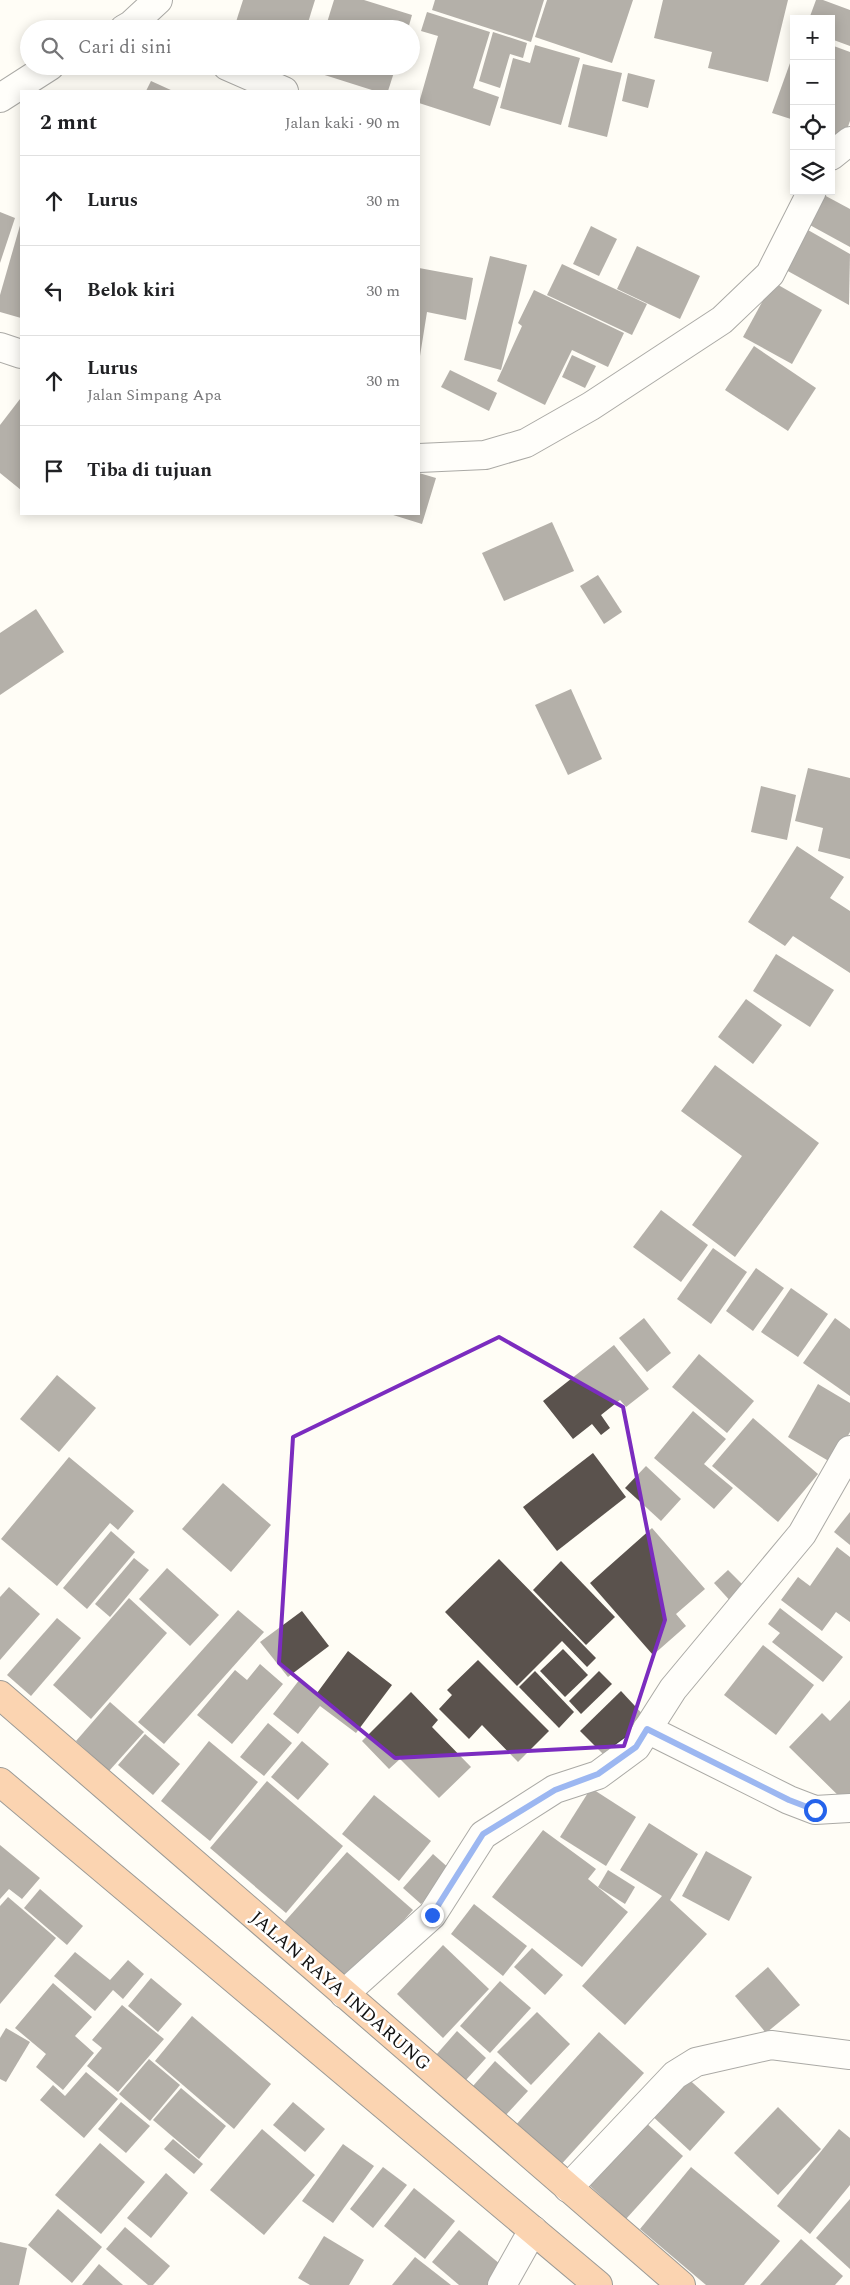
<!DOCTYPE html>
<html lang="id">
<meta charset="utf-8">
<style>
:root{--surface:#fff;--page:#f6f6f6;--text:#202124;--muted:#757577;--line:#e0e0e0}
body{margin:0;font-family:Spectral,serif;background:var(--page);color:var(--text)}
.controls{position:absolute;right:15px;top:15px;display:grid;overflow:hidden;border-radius:0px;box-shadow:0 2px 12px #0003}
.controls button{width:45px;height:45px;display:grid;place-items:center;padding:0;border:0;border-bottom:1px solid var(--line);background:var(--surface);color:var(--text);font:25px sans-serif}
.stop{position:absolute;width:15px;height:15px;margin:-11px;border:4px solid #2563eb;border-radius:50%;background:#fff}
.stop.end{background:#2563eb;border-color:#fff;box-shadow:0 1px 5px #0008}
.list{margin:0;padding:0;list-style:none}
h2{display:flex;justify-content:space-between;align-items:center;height:65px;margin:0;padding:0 20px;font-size:21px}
h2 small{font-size:16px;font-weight:400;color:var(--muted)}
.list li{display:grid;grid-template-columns:32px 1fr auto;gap:15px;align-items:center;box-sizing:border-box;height:90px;padding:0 20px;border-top:1px solid var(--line)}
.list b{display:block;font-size:19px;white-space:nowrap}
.list p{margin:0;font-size:16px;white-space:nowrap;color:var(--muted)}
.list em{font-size:16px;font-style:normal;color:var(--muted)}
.icon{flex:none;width:28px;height:28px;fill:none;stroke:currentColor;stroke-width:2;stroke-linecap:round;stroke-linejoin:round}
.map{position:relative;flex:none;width:850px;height:2285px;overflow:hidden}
.search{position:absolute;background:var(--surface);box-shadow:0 2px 12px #0003;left:20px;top:20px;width:400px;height:55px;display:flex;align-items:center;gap:12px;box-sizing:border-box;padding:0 18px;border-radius:28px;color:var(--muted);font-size:19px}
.panel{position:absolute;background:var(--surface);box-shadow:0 2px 12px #0003;left:20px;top:90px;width:400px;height:425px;border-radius:0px}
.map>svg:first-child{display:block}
.building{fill:#5a524d}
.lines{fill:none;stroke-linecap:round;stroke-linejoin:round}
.street-casing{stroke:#444;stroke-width:30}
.highway-casing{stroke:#222;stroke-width:30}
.street{stroke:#fff;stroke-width:28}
.highway{stroke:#f5a25d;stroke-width:28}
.route{stroke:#2563eb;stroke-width:6}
.marked{fill:none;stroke:#7b2cbf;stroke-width:4;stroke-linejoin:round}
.labels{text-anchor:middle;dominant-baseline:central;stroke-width:5;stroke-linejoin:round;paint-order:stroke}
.street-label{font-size:19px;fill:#111;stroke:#fff}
</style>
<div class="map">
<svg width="850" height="2285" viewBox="0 0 850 2285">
<rect width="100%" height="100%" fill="#fffdf5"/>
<g class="building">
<path d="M243 0H315L306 29H245L235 25Z"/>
<path d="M334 0H364L412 15 408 29H325Z"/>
<path d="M435 0H544L531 42 432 10Z"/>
<path d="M547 0H633L612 63 535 37Z"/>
<path d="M663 0H788L768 82 708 68 712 52 654 38Z"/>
<path d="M816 0H823L850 10V46L831 39V19H809Z"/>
<path d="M427 12 490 32 473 88 499 97 490 126 419 103 438 36 421 31Z"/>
<path d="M493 32 527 43 523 58 510 54 500 88 479 81Z"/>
<path d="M535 45 580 58 561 125 500 108 513 58 530 63Z"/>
<path d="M831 45 850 52V121L844 138 831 133Z"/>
<path d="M794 52V120L772 113Z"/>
<path d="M583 64 622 73 607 137 568 127Z"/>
<path d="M314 66H396L388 91H375L312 71Z"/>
<path d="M628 73 655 80 648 108 622 101Z"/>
<path d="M151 81 173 91H146Z"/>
<path d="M824 195 850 209V247L808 224Z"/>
<path d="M0 212 15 218 0 263Z"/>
<path d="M21 222V318L0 312V295Z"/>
<path d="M591 226 617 239 599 276 573 264Z"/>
<path d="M808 230 850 254 849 305 786 270Z"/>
<path d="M637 246 700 276 680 319 617 289Z"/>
<path d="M490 256 527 265 501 370 464 360Z"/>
<path d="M562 264 647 304 632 335 547 295Z"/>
<path d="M419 268 473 278 466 320 427 312 420 356Z"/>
<path d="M773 282 822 310 792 364 743 337Z"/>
<path d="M534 290 624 333 608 367 572 350 545 405 497 381 522 326 518 323Z"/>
<path d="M754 346 816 388 788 431 725 390Z"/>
<path d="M572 355 596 366 585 388 562 377Z"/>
<path d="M450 370 497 393 489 411 441 387Z"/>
<path d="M20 399 21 400V490L0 473V425Z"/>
<path d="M419 473 436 478 422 524 390 514H419Z"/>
<path d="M552 522 574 571 504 601 482 553Z"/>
<path d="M598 575 622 612 604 624 580 586Z"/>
<path d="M36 609 64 652 0 695V633Z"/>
<path d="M571 689 602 759 568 775 535 705Z"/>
<path d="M808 768 850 778V859L818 851 823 828 795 821Z"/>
<path d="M761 786 796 795 787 840 751 832Z"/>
<path d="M797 846 844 877 830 898 850 911V973L793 936 785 946 748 922Z"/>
<path d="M776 954 834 990 810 1027 753 991Z"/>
<path d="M746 999 782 1025 753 1064 718 1037Z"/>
<path d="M715 1065 819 1143 735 1257 692 1225 742 1156 681 1111Z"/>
<path d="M661 1210 708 1245 681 1282 633 1247Z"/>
<path d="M713 1248 747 1272 711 1324 677 1299Z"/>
<path d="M756 1268 784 1288 753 1331 726 1311Z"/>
<path d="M791 1288 828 1314 798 1357 761 1332Z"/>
<path d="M644 1318 671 1353 647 1372 619 1338Z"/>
<path d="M835 1318 850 1329V1396L803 1363Z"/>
<path d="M614 1345 649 1389 626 1407 620 1400 601 1415 610 1428 601 1435 592 1424 573 1439 543 1401Z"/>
<path d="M699 1354 754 1401 727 1433 672 1387Z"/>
<path d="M57 1375 96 1408 59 1452 20 1419Z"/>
<path d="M818 1384 850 1403V1432L832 1463 788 1437Z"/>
<path d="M693 1411 726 1439 704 1464 733 1488 714 1509 654 1458Z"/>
<path d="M753 1418 818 1474 778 1522 712 1466Z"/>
<path d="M593 1453 626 1497 557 1551 523 1507Z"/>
<path d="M69 1457 134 1511 118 1530 110 1523 57 1586 1 1539Z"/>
<path d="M646 1466 681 1499 661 1521 625 1488Z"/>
<path d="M223 1483 271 1525 231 1572 182 1529Z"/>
<path d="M850 1512V1545L834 1532Z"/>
<path d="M652 1528 705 1589 676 1614 686 1626 653 1655 590 1583Z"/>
<path d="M111 1531 135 1552 87 1609 63 1588Z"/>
<path d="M837 1547 850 1557V1622L836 1612 822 1631 781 1600 798 1577 810 1586Z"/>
<path d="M134 1558 149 1570 110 1617 95 1604Z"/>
<path d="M499 1559 596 1658 587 1667 562 1641 517 1686 445 1612Z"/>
<path d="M561 1561 615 1617 586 1645 533 1590Z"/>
<path d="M167 1568 219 1615 190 1646 139 1599Z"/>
<path d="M728 1570 748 1590 733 1604 714 1583Z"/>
<path d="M9 1587 40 1614 0 1660V1597Z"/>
<path d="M129 1598 167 1633 91 1719 53 1685Z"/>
<path d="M780 1608 843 1657 823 1682 772 1642 780 1633 768 1624Z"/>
<path d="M238 1610 264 1632 164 1744 138 1722Z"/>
<path d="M302 1611 329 1646 288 1677 260 1642Z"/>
<path d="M57 1618 81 1638 31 1696 7 1675Z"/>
<path d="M763 1645 814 1685 776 1735 724 1695Z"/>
<path d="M563 1649 588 1675 565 1697 540 1671Z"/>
<path d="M348 1651 392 1685 356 1733 320 1706 298 1734 273 1714 300 1679 317 1693Z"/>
<path d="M478 1660 549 1731 518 1762 482 1725 469 1739 439 1709 452 1695 447 1690Z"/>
<path d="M260 1664 283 1684 232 1744 197 1715 235 1670 247 1680Z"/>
<path d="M535 1671 574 1712 559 1728 519 1687Z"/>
<path d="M599 1671 612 1684 581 1714 569 1701Z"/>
<path d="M621 1691 648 1720 608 1759 580 1731Z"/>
<path d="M411 1692 438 1720 432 1727 471 1767 439 1798 400 1759 389 1769 362 1741Z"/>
<path d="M850 1700V1807L789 1747 822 1713 830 1721Z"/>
<path d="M110 1702 144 1732 109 1771 76 1741Z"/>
<path d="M268 1723 292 1743 264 1776 240 1757Z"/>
<path d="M145 1734 180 1764 153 1795 118 1765Z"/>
<path d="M209 1741 258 1782 210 1841 161 1801Z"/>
<path d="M302 1741 329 1764 298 1800 271 1777Z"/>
<path d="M267 1781 343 1846 286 1913 210 1848Z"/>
<path d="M591 1788 636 1817 606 1866 560 1837Z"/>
<path d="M374 1795 431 1841 399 1881 342 1834Z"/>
<path d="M649 1823 698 1854 670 1900 707 1934 625 2025 582 1986 662 1896 620 1870Z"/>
<path d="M543 1830 596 1869 588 1879 628 1912 582 1967 492 1897Z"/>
<path d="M0 1845 40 1878 22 1899 9 1889 0 1899Z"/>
<path d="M706 1851 752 1877 729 1921 682 1896Z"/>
<path d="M347 1852 413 1910 345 1986 279 1928Z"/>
<path d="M433 1854 451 1870 421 1904 403 1888Z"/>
<path d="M608 1870 635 1887 625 1904 598 1887Z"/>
<path d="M40 1889 83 1926 67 1945 24 1908Z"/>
<path d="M8 1897 56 1938 0 2004V1906Z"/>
<path d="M474 1904 527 1946 503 1976 451 1934Z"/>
<path d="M443 1945 489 1989 443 2038 397 1994Z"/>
<path d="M532 1948 563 1975 545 1995 514 1967Z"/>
<path d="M75 1952 110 1980 128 1960 144 1974 123 1999 113 1990 95 2011 54 1976Z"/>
<path d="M768 1967 800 2005 766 2033 735 1996Z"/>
<path d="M151 1978 182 2004 158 2032 128 2006Z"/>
<path d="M500 1981 531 2008 490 2053 460 2026Z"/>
<path d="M53 1983 92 2017 75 2036 94 2053 63 2090 36 2067 46 2054 15 2028Z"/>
<path d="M122 2005 164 2039 118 2092 87 2066 102 2048 92 2040Z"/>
<path d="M537 2012 570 2044 531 2085 497 2052Z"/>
<path d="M192 2016 271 2084 234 2129 155 2061Z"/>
<path d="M6 2028 30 2042 6 2082 0 2079V2038Z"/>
<path d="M457 2031 486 2058 465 2081 436 2055Z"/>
<path d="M599 2032 644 2073 558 2168 514 2127Z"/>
<path d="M149 2059 180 2085 150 2121 119 2094Z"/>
<path d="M495 2061 528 2091 505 2116 473 2086Z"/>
<path d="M86 2072 118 2099 84 2138 40 2100 53 2085 65 2096Z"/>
<path d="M683 2074 725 2112 690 2151 649 2113Z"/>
<path d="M181 2088 226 2126 199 2159 153 2120Z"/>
<path d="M121 2102 150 2126 126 2153 98 2129Z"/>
<path d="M293 2102 325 2129 305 2152 273 2125Z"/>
<path d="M778 2107 821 2149 778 2195 734 2153Z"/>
<path d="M644 2121 683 2156 626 2219 588 2184Z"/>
<path d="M262 2129 315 2175 264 2235 210 2190Z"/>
<path d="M839 2129 850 2138V2185L810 2234 777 2206Z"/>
<path d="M173 2139 203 2164 194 2174 164 2149Z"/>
<path d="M100 2143 145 2182 101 2234 55 2195Z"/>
<path d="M343 2144 374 2166 333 2223 302 2201Z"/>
<path d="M383 2167 407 2185 373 2228 350 2209Z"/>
<path d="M691 2167 780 2241 744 2285H706L640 2229Z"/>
<path d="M166 2173 188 2193 151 2238 127 2218Z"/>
<path d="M414 2188 455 2221 425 2259 384 2226Z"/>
<path d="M850 2199V2269L816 2238Z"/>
<path d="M58 2209 102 2247 72 2283 28 2245Z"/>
<path d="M125 2227 170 2266 153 2285H148L106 2249Z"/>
<path d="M459 2230 506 2269 492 2285H459L432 2262Z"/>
<path d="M324 2236 364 2260 349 2285H310L298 2278Z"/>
<path d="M801 2239 843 2276 835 2285H760Z"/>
<path d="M0 2242 27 2248 19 2285H0Z"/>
<path d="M415 2257 451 2285H392Z"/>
<path d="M99 2264 123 2285H82Z"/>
</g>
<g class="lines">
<g class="street-casing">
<g id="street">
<path d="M124 29 131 25 158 0"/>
<path d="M227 66 284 91"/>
<path d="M0 98 50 66"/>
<path d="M831 156 850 141"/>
<path d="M0 347 21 354"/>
<path d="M419 458 485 455 526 443 591 406 722 320 770 274 812 191"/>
<path d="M647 1729 789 1800 815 1810 850 1808"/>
<path d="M344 1994 432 1915 483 1835 555 1789 598 1775 636 1747 673 1689 802 1534 850 1450"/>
<path d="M568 2188 675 2075 696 2062 771 2045 850 2055"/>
<path d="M502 2285 533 2230"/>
</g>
</g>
<g class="highway-casing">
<g id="highway">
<path d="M0 1695 681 2285"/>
<path d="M0 1782 598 2285"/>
</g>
</g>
<use href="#street" class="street"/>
<use href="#highway" class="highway"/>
</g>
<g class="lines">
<path class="route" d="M432 1915 483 1834 555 1790 598 1774 636 1747 647 1729 789 1800 815 1810"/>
</g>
<path d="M0 0H850V2285H0ZM499 1337 623 1407 665 1620 624 1746 395 1758 279 1663 293 1437Z" fill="#fffdf5" fill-opacity=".55" fill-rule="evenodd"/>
<path class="marked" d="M499 1337 623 1407 665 1620 624 1746 395 1758 279 1663 293 1437Z"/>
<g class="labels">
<g class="street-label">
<text transform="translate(340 1991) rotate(41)">JALAN RAYA INDARUNG</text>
</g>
</g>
</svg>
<div class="controls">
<button>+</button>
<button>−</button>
<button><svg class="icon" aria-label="locate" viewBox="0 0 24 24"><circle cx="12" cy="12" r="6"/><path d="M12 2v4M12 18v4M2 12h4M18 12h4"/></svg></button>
<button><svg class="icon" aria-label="layers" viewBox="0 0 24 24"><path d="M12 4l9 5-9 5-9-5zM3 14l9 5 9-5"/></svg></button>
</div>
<div class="stop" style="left:815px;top:1810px"></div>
<div class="stop end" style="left:432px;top:1915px"></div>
<div class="search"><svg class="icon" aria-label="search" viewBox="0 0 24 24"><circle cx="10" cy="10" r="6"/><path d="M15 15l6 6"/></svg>Cari di sini</div>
<section class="panel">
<h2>2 mnt<small>Jalan kaki · 90 m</small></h2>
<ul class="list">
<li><svg class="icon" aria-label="ahead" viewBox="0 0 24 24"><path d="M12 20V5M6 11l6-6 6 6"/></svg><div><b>Lurus</b></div><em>30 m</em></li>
<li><svg class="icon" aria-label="left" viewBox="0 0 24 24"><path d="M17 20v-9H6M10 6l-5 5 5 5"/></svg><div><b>Belok kiri</b></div><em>30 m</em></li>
<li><svg class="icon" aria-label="ahead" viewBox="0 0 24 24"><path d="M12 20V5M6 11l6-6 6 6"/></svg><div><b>Lurus</b><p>Jalan Simpang Apa</p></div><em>30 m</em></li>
<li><svg class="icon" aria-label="arrive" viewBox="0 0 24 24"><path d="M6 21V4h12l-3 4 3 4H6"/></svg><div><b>Tiba di tujuan</b></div></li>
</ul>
</section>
</div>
